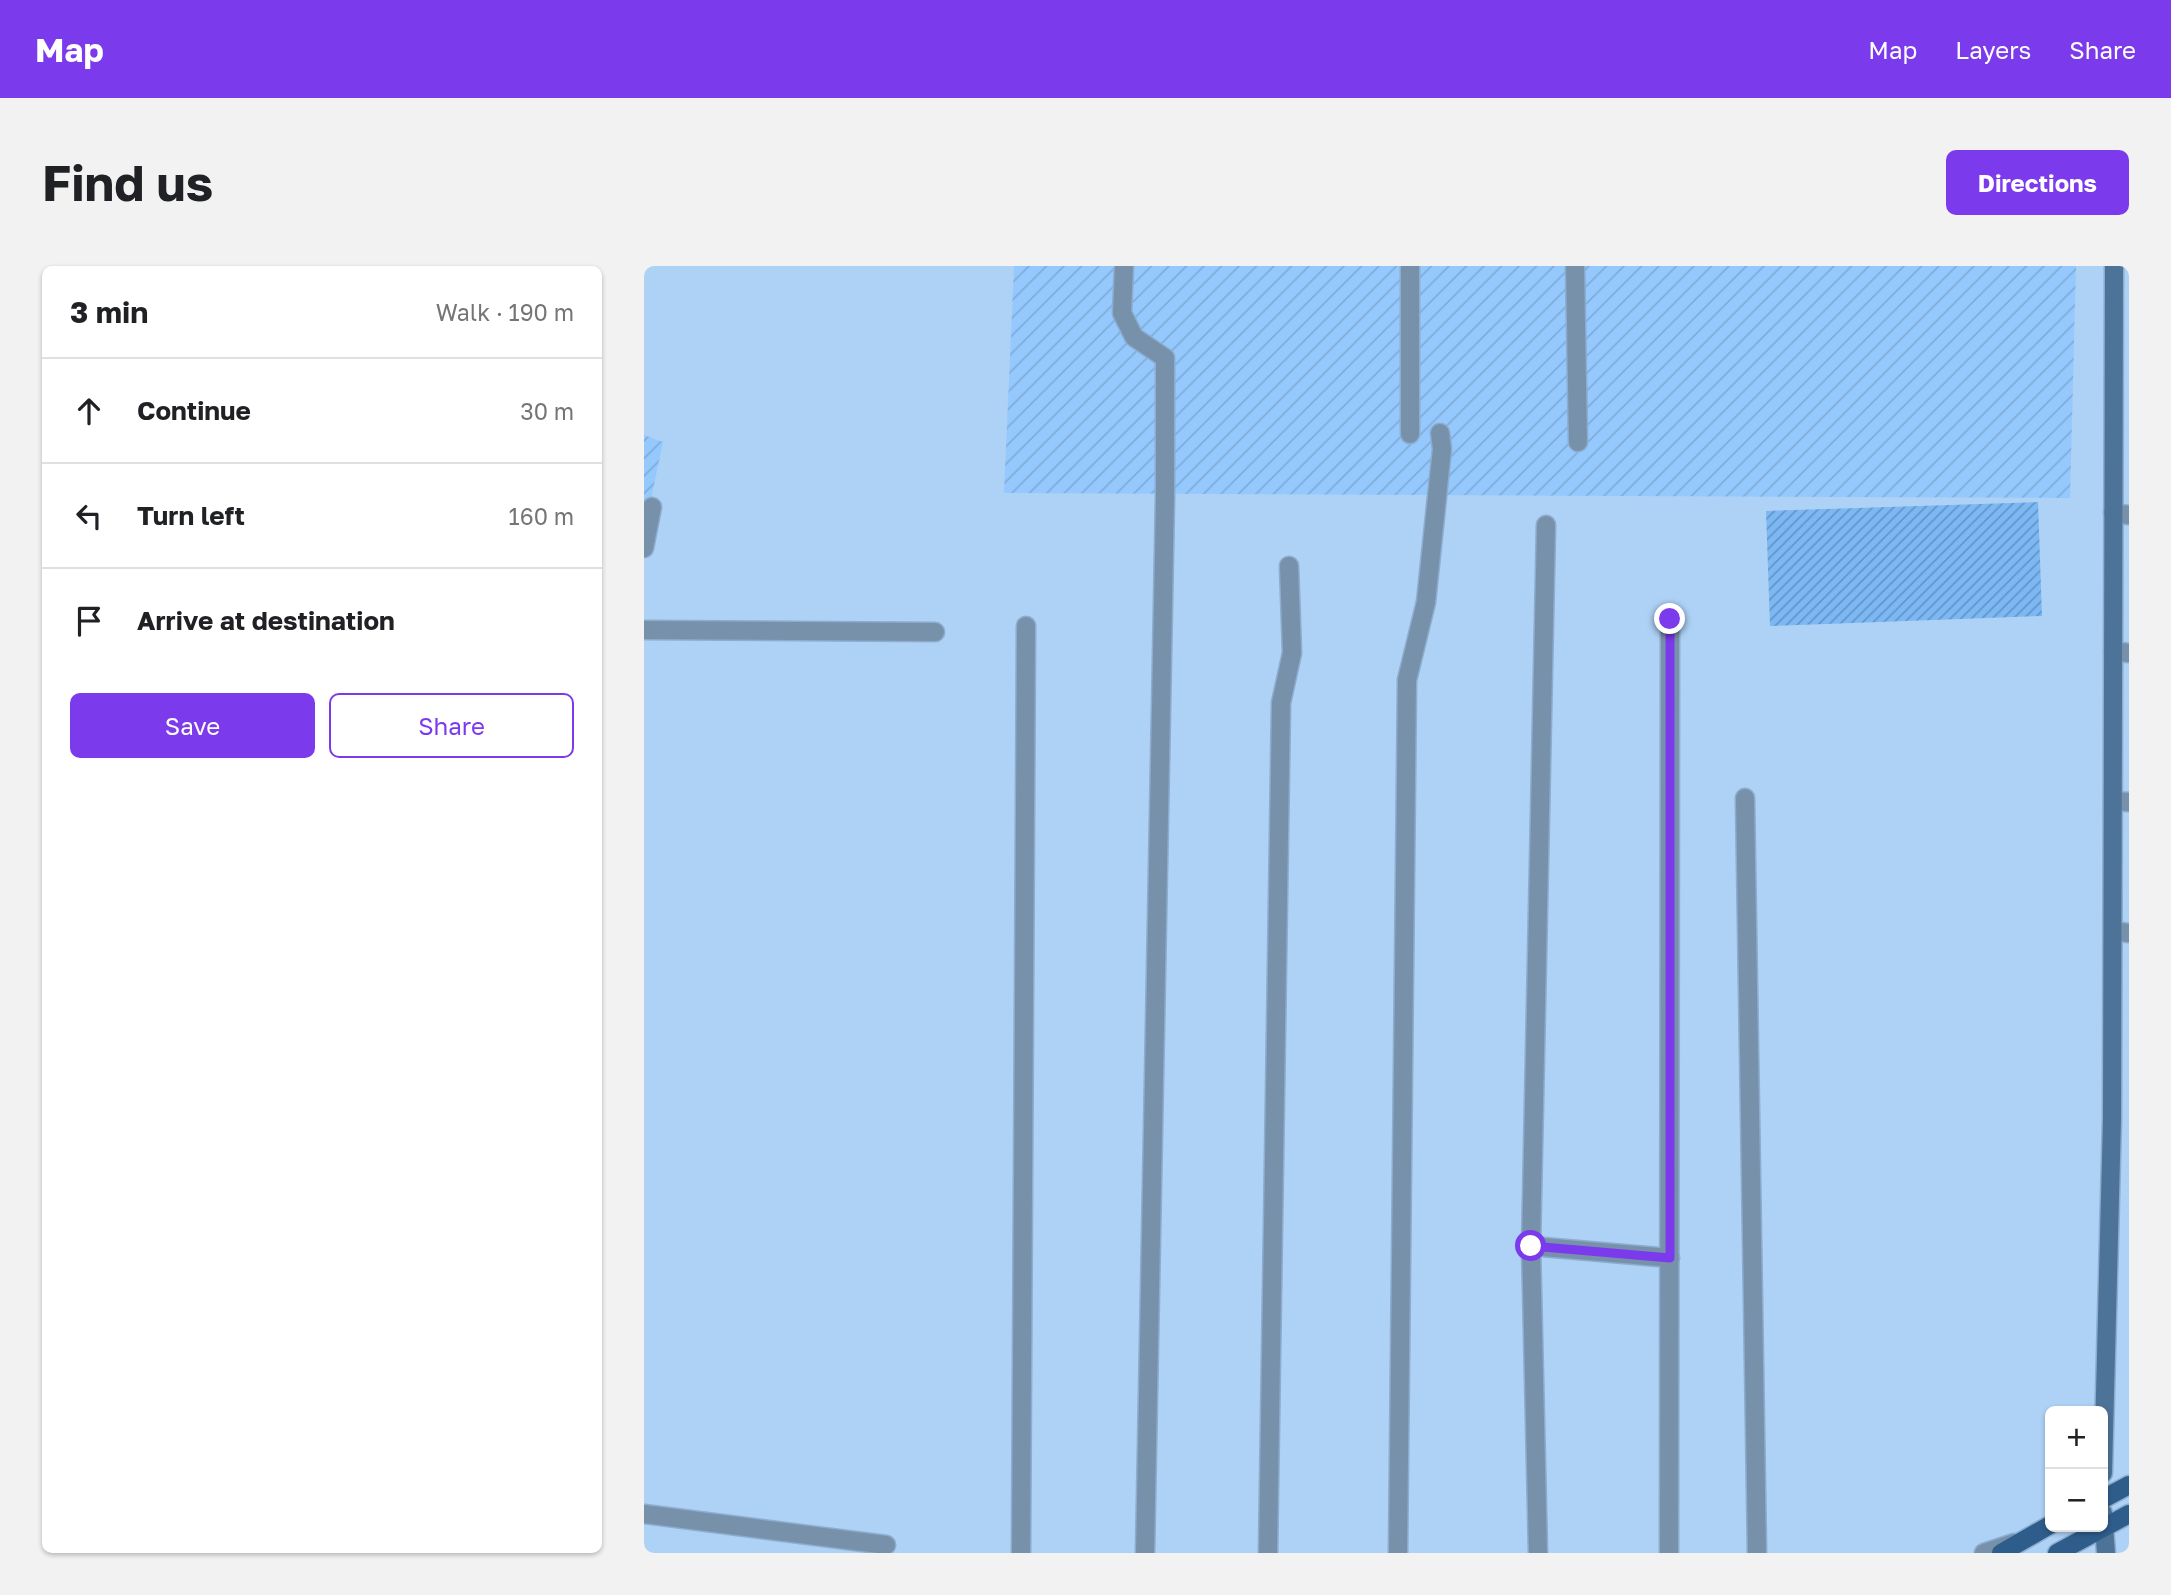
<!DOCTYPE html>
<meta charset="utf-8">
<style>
:root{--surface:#fff;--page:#f2f2f2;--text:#202124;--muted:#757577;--line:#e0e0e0;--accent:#7c3aed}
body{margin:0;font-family:"Golos Text",sans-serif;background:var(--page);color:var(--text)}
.controls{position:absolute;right:21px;bottom:21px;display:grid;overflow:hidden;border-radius:10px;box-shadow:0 2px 5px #0004}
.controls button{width:63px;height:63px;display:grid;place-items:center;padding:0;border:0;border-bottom:2px solid var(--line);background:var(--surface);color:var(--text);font:35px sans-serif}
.stop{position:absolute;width:21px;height:21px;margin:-16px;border:5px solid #7c3aed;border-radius:50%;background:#fff}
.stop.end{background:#7c3aed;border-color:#fff;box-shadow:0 2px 7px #0008}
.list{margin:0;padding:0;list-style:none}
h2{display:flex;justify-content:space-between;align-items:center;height:91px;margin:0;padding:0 28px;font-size:30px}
h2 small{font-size:23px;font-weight:400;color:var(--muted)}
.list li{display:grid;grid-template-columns:46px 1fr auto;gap:21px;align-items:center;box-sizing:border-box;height:105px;padding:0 28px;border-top:2px solid var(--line)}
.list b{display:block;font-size:26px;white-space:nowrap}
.list em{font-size:23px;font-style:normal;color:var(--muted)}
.actions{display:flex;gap:14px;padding:21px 28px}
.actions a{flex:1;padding:16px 0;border:2px solid var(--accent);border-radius:10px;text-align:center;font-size:24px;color:var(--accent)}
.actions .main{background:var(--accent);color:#fff}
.icon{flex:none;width:38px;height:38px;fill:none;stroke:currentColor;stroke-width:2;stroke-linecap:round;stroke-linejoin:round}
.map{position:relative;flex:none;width:1485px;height:1287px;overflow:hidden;border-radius:10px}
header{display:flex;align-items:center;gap:42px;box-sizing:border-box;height:98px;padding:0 35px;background:var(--accent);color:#fff}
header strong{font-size:33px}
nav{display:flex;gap:38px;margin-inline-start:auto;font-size:24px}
.intro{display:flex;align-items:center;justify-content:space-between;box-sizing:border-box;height:168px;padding:0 42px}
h1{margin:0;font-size:49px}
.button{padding:18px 32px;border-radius:10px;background:var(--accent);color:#fff;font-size:24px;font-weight:700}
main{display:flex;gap:42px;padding:0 42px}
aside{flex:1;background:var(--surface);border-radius:10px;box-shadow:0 2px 5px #0004}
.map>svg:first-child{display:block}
.industrial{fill:url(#industrial-furrows)}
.building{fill:url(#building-hatch)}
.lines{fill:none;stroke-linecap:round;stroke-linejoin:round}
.street-casing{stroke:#8cadcf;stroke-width:21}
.secondary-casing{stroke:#8cadcf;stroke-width:21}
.primary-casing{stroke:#8cadcf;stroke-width:21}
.street{stroke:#7891ab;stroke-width:18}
.secondary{stroke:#4e7398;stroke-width:18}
.primary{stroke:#2e5d8b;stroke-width:18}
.route{stroke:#7c3aed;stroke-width:9}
</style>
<header>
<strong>Map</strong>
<nav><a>Map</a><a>Layers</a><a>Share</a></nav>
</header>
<div class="intro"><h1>Find us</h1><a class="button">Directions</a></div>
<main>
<aside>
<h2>3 min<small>Walk · 190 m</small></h2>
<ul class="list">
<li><svg class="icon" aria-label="ahead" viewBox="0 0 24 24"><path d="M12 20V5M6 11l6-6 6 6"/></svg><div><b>Continue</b></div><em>30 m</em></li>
<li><svg class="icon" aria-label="left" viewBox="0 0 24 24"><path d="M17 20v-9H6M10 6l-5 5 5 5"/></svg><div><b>Turn left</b></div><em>160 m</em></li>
<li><svg class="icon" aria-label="arrive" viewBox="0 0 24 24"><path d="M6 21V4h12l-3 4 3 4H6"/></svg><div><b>Arrive at destination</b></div></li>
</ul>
<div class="actions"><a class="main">Save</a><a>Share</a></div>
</aside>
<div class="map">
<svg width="1485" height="1287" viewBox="0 0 1485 1287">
<defs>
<pattern id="industrial-furrows" width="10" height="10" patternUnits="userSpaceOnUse" patternTransform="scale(1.75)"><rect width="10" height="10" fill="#95c9fe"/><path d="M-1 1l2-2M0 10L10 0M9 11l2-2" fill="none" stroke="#7facda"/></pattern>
<pattern id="building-hatch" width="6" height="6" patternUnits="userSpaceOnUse" patternTransform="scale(1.75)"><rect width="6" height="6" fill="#7cb8f4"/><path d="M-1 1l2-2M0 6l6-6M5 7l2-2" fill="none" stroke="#6495c6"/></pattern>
</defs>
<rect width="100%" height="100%" fill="#aed1f6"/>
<g class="industrial">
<path d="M370 0H1432L1426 232 360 227Z"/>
<path d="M0 169 19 176 0 266Z"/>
</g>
<path class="building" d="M1394 236 1398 350 1126 360 1122 245Z"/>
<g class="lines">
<g class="street-casing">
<g id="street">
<path d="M480 0 478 47 490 71 521 92V232L501 1287"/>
<path d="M931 0 934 176"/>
<path d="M766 168V0"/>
<path d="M1469 247 1485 249"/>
<path d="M0 282 8 241"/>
<path d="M0 364 291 366"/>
<path d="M1469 385 1485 387"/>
<path d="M1101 532 1113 1287"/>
<path d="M1469 535 1485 536"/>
<path d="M1469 665 1485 667"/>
<path d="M887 980 1026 992"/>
<path d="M0 1248 242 1279"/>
<path d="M377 1287 382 360"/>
<path d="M624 1287 637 437 648 387 645 300"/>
<path d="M754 1287 763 414 782 336 798 183 796 167"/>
<path d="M894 1287 887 980 902 259"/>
<path d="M1025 1287 1026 353"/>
<path d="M1340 1287 1370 1277"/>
</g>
</g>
<g class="secondary-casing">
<g id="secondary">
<path d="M1459 1207 1468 853 1470 0"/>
<path d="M1459 1247 1462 1287"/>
</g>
</g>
<g class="primary-casing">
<g id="primary">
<path d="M1459 1233 1485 1219"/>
<path d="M1357 1287 1406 1259"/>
<path d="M1413 1287 1485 1248"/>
</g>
</g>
<use href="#street" class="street"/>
<use href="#secondary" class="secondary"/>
<use href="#primary" class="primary"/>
</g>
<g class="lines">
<path class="route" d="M887 980 1026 992V353"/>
</g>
</svg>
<div class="controls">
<button>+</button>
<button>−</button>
</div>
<div class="stop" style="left:887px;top:980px"></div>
<div class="stop end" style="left:1026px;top:353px"></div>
</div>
</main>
